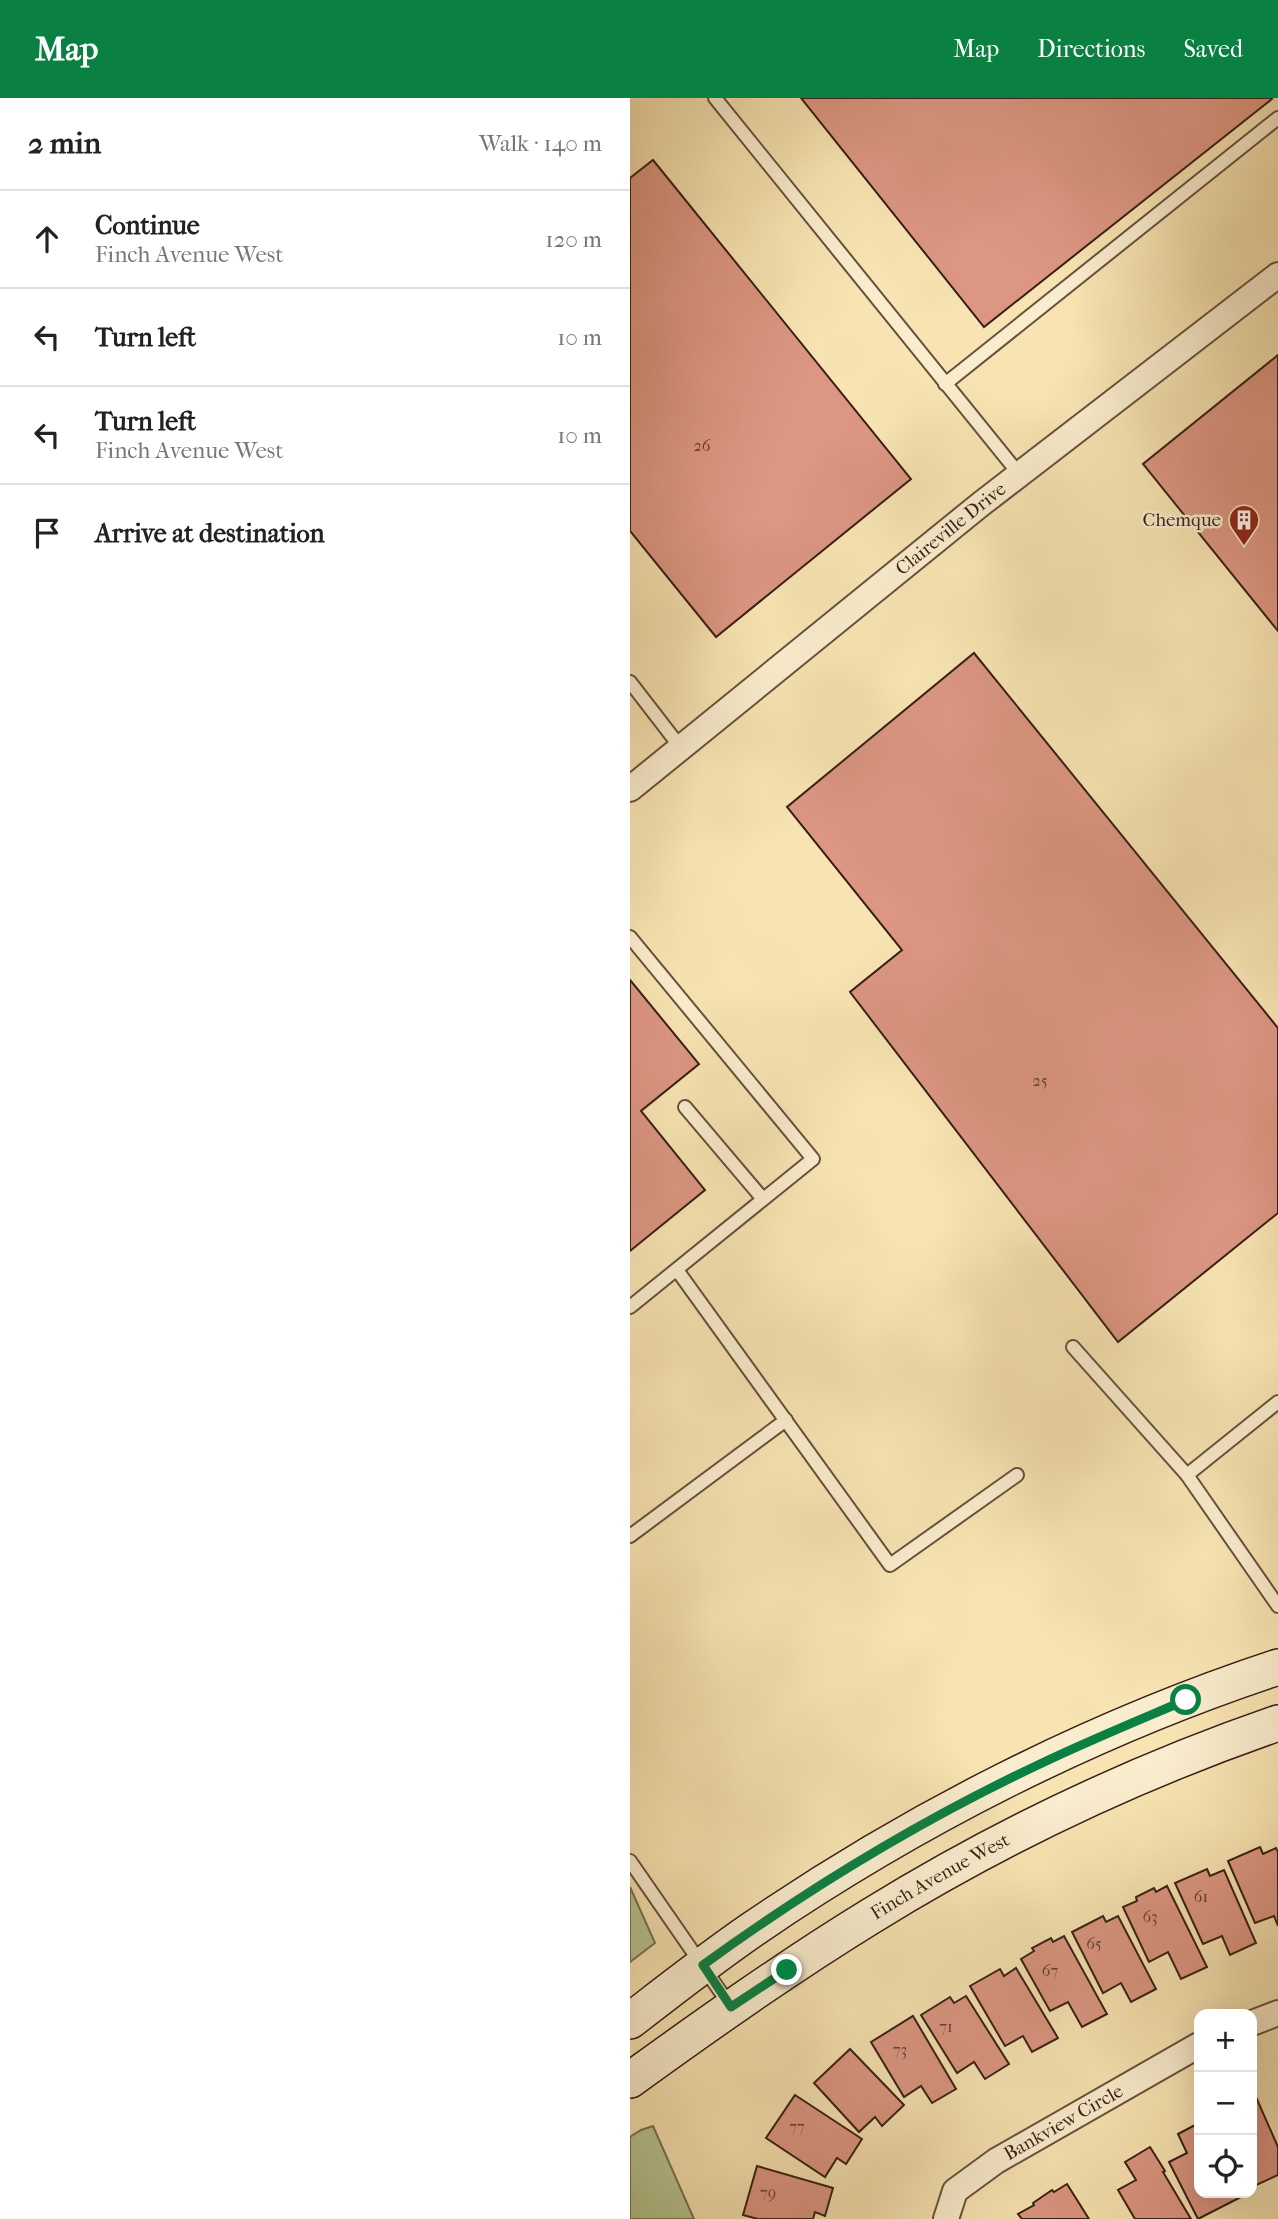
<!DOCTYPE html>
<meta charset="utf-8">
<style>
:root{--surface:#fff;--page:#f2f2f2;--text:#222;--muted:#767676;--line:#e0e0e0;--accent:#0b8043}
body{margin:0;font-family:"IM FELL French Canon",serif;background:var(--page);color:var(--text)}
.controls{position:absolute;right:21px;bottom:21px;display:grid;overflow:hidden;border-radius:14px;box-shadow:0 7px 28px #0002}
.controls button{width:63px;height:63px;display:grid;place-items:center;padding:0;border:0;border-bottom:2px solid var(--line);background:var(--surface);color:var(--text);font:35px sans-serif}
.stop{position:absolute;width:21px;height:21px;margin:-16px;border:5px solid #0b8043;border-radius:50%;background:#fff}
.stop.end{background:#0b8043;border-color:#fff;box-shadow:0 2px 7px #0008}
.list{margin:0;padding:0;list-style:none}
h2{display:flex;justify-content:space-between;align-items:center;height:91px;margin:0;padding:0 28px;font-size:30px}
h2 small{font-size:23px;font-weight:400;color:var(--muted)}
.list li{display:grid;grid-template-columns:46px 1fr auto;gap:21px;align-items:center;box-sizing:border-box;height:98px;padding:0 28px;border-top:2px solid var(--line)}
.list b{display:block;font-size:26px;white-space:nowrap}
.list p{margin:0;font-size:23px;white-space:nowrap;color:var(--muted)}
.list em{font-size:23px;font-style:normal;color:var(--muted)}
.icon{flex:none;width:38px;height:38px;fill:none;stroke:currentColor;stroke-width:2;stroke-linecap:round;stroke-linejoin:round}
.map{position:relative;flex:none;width:648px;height:2121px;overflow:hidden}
header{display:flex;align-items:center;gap:42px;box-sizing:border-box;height:98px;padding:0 35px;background:var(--accent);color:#fff}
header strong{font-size:33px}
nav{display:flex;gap:38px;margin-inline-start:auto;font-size:24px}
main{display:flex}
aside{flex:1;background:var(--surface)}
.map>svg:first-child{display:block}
.green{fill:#b7c591;stroke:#777252;stroke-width:2}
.building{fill:#dc9682;stroke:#371f14;stroke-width:2}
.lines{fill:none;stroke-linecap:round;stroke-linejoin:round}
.service-casing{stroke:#67503c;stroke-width:16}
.minor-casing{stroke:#67503c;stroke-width:28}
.secondary-casing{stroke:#371f14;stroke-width:38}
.service{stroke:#faedce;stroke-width:12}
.minor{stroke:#faedce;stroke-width:24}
.secondary{stroke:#faedce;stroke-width:35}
.route{stroke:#0b8043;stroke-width:9}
.labels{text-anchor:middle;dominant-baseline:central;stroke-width:5;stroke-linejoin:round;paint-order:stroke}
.number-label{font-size:16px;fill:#603d30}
.poi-label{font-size:19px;fill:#371f14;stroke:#faedce;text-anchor:end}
.street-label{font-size:19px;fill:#371f14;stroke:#faedce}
</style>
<header>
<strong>Map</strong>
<nav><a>Map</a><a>Directions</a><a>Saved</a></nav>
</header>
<main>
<aside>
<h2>2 min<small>Walk · 140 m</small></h2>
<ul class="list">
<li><svg class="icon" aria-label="ahead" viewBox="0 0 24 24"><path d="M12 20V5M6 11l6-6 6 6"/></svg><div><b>Continue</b><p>Finch Avenue West</p></div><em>120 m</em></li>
<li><svg class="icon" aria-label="left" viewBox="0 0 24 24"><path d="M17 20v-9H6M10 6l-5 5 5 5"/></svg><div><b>Turn left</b></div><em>10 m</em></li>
<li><svg class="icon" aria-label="left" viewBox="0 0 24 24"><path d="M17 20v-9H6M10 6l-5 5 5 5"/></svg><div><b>Turn left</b><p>Finch Avenue West</p></div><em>10 m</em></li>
<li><svg class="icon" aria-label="arrive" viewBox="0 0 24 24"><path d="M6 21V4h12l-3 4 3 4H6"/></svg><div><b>Arrive at destination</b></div></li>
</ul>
</aside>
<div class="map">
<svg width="648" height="2121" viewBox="0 0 648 2121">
<rect width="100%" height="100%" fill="#f8e4b3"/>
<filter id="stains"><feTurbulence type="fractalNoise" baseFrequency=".00286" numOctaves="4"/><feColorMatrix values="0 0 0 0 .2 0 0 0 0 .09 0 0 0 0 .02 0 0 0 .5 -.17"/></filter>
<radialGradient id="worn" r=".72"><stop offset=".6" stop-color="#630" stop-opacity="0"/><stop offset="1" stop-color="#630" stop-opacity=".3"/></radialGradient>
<g class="green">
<path d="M0 1789 25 1845 0 1864Z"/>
<path d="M23 2028 64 2121H0V2039L11 2032Z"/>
</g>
<g class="building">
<path d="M171 0H641L642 1 354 229Z"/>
<path d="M23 62 281 381 86 539 0 433V80Z"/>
<path d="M648 257V533L513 366Z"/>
<path d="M344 555 648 930V1115L488 1244 220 894 272 852 157 709Z"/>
<path d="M0 882 69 966 11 1013 75 1092 0 1153Z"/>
<path d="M630 1749 633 1756 646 1750 648 1754V1828L644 1818 625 1825 598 1763Z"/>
<path d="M577 1771 580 1778 594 1772 626 1845 600 1857 592 1838 573 1846 545 1785Z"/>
<path d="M537 1788 577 1869 551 1881 538 1854 519 1864 493 1809 507 1803 506 1799 524 1790 526 1794Z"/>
<path d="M473 1818 476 1824 488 1818 526 1891 501 1904 491 1885 473 1895 442 1834Z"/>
<path d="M434 1838 477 1916 452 1929 438 1904 420 1913 391 1861 404 1853 402 1850 421 1840 423 1844Z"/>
<path d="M386 1870 428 1940 402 1954 393 1938 375 1948 340 1888 370 1871 374 1878Z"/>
<path d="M336 1898 379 1966 355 1981 344 1964 327 1975 291 1917 320 1899 324 1905Z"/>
<path d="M283 1918 326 1991 302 2005 291 1988 274 1999 241 1944Z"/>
<path d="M220 1951 274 2007 252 2028 245 2019 229 2034 184 1985Z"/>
<path d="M165 1997 232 2041 216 2066 207 2060 195 2079 136 2040Z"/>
<path d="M626 1999 648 2049V2077L622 2089V2001Z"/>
<path d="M569 2025V2095H609L611 2099 568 2121 539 2064 557 2055 548 2036Z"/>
<path d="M520 2049 535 2073 533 2074 561 2121H505L488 2092 506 2082 495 2064Z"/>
<path d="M127 2068 203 2090 195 2118 185 2114 183 2121H128L113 2117Z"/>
<path d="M437 2086 459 2121H392L388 2116 404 2107 403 2105 422 2092 424 2094Z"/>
</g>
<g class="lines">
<g class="service-casing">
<g id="service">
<path d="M85 0 389 376"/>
<path d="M315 286 648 20"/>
<path d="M0 584 51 650"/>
<path d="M0 839 183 1061 0 1209"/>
<path d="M55 1009 133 1101"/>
<path d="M47 1172 260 1467 387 1377"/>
<path d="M443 1249 557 1377 648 1508"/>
<path d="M557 1377 648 1304"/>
<path d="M0 1438 156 1322"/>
<path d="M0 1763 101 1909"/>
</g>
</g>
<g class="minor-casing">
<g id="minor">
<path id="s1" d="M0 691 351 406 648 177"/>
<path d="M622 1925 648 1915"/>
<path id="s2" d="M316 2121 325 2093 366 2063 569 1947"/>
</g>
</g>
<g class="secondary-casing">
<g id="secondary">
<path d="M0 1923C41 1891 81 1860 123 1831 284 1721 463 1630 648 1569"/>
<path id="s3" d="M0 1982C79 1925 158 1869 241 1818 369 1739 506 1674 648 1625"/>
</g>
</g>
<use href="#service" class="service"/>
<use href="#minor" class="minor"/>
<use href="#secondary" class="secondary"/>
</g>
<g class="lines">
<path class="route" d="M157 1872 101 1909 73 1867C179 1790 291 1722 410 1666 458 1643 507 1623 556 1602"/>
</g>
<defs>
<g id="building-pin" transform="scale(1.575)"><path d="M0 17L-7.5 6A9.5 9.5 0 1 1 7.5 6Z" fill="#8f2418" stroke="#faedce"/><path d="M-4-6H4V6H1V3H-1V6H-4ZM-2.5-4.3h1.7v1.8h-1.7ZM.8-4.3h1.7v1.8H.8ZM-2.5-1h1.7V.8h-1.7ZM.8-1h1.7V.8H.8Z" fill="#fff"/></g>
</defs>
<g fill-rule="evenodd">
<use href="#building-pin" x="614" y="422"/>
</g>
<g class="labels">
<g class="number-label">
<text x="72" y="347">26</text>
<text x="410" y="982">25</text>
<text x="571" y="1798">61</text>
<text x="520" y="1818">63</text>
<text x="464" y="1845">65</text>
<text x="420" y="1872">67</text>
<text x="316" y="1928">71</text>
<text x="270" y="1951">73</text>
<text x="167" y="2028">77</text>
<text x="138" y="2094">79</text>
</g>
<g class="poi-label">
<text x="591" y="422">Chemque</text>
</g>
<g class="street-label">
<text stroke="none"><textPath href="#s1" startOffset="413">Claireville Drive</textPath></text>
<text stroke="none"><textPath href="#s3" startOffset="371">Finch Avenue West</textPath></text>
<text stroke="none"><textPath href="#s2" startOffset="158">Bankview Circle</textPath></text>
</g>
</g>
<rect width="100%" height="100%" filter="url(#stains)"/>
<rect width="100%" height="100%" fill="url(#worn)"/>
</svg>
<div class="controls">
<button>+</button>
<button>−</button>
<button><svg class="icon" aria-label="locate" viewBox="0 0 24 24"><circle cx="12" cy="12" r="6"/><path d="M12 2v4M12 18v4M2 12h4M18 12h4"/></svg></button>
</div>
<div class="stop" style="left:556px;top:1602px"></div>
<div class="stop end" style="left:157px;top:1872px"></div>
</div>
</main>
